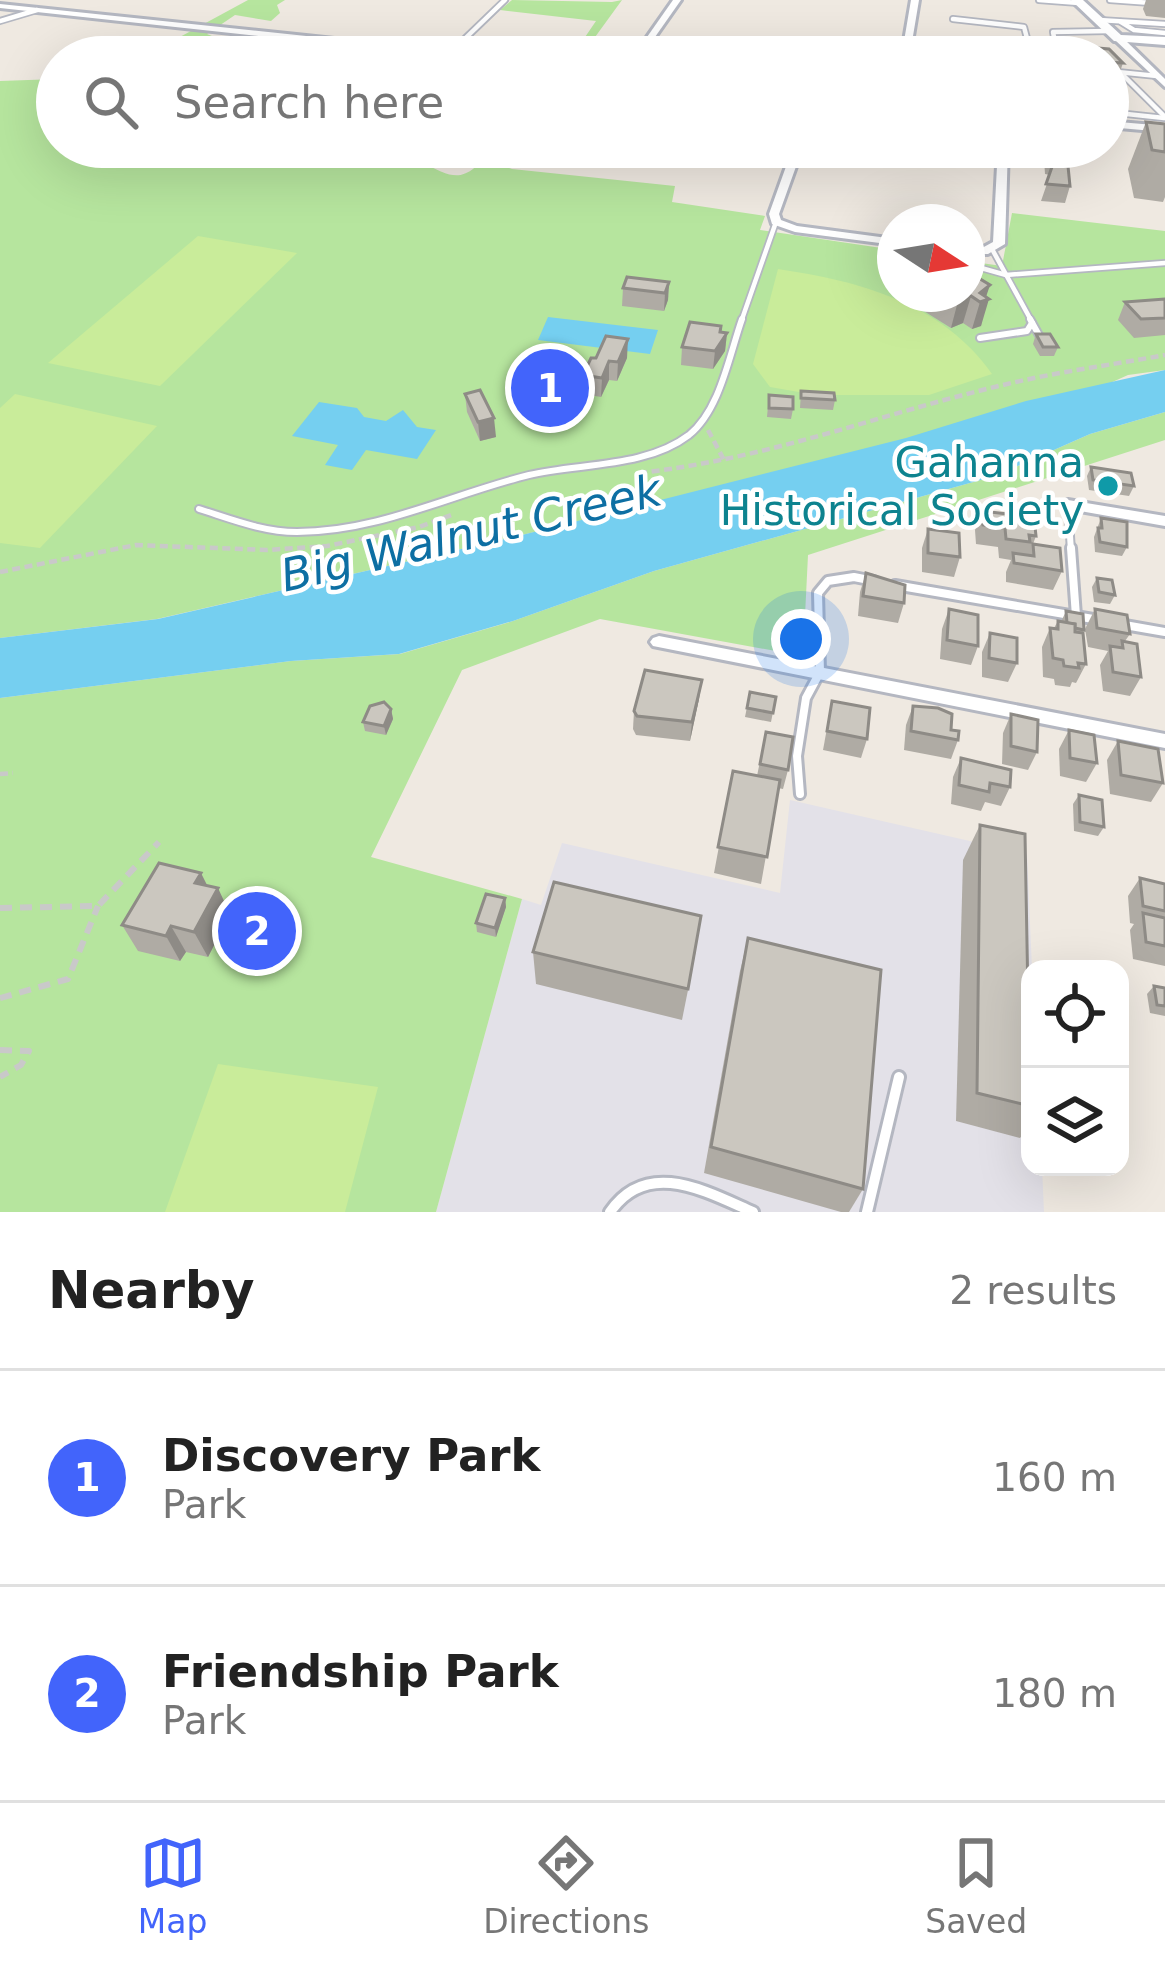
<!DOCTYPE html>
<style>
:root{--surface:#fff;--page:#f6f6f6;--text:#222;--muted:#767676;--line:#e0e0e0;--accent:#4264fb}
body{margin:0;font-family:"DejaVu Sans",sans-serif;background:var(--page);color:var(--text)}
.controls{position:absolute;right:36px;bottom:36px;display:grid;overflow:hidden;border-radius:24px;box-shadow:0 12px 48px #0002}
.controls button{width:108px;height:108px;display:grid;place-items:center;padding:0;border:0;border-bottom:3px solid var(--line);background:var(--surface);color:var(--text);font:60px sans-serif}
.compass{position:absolute;left:877px;top:204px;width:108px;height:108px;border-radius:50%;background:var(--surface);box-shadow:0 12px 48px #0002;rotate:102deg}
.you{position:absolute;left:801px;top:639px;width:42px;height:42px;margin:-30px;border:9px solid #fff;border-radius:50%;background:#1a73e8;box-shadow:0 0 0 18px #1a73e833}
.badge{display:grid;place-items:center;width:78px;height:78px;border-radius:50%;background:var(--accent);color:#fff;font-size:39px;font-weight:700}
.pin{position:absolute;translate:-50% -50%;border:6px solid #fff;box-shadow:0 3px 12px #0006}
.list{margin:0;padding:0;list-style:none}
h2{display:flex;justify-content:space-between;align-items:center;height:156px;margin:0;padding:0 48px;font-size:51px}
h2 small{font-size:39px;font-weight:400;color:var(--muted)}
.list li{display:grid;grid-template-columns:78px 1fr auto;gap:36px;align-items:center;box-sizing:border-box;height:216px;padding:0 48px;border-top:3px solid var(--line)}
.list b{display:block;font-size:45px;white-space:nowrap}
.list p{margin:0;font-size:39px;white-space:nowrap;color:var(--muted)}
.list em{font-size:39px;font-style:normal;color:var(--muted)}
.icon{flex:none;width:66px;height:66px;fill:none;stroke:currentColor;stroke-width:2;stroke-linecap:round;stroke-linejoin:round}
.map{position:relative;flex:none;width:1165px;height:1212px;overflow:hidden}
.search{position:absolute;background:var(--surface);box-shadow:0 12px 48px #0002;left:36px;right:36px;top:36px;height:132px;display:flex;align-items:center;gap:30px;box-sizing:border-box;padding:0 42px;border-radius:66px;color:var(--muted);font-size:45px}
.sheet{height:588px;background:var(--surface)}
nav{display:flex;justify-content:space-around;align-items:center;box-sizing:border-box;height:168px;border-top:3px solid var(--line);background:var(--surface);font-size:33px;color:var(--muted)}
nav a{display:grid;justify-items:center;gap:6px}
nav .on{color:var(--accent)}
.map>svg:first-child{display:block}
.industrial{fill:#e3e1e8}
.green{fill:#b6e59e}
.pitch{fill:#c9ec9a}
.water{fill:#75cff0}
.lines{fill:none;stroke-linecap:round;stroke-linejoin:round}
.lane-far3-casing{stroke:#b4b7c1;stroke-width:8}
.lane-far2-casing{stroke:#b4b7c1;stroke-width:10}
.lane-far1-casing{stroke:#b4b7c1;stroke-width:14}
.lane-casing{stroke:#b4b7c1;stroke-width:16}
.street-casing{stroke:#b4b7c1;stroke-width:6}
.secondary-casing{stroke:#b4b7c1;stroke-width:6}
.path-far1{stroke:#c9c9c9;stroke-width:4.5;stroke-dasharray:8 4.5;stroke-linecap:butt}
.path{stroke:#c9c9c9;stroke-width:6;stroke-dasharray:12 8;stroke-linecap:butt}
.lane-far3{stroke:#fff;stroke-width:4.5}
.lane-far2{stroke:#fff;stroke-width:6}
.lane-far1{stroke:#fff;stroke-width:8}
.lane{stroke:#fff;stroke-width:10}
.street{fill:#fff;fill-rule:evenodd}
.secondary{fill:#fff;fill-rule:evenodd}
.wall{fill:#afaba4}
.shaded-wall{fill:#8e8b86}
.building{fill:#cbc7bf;stroke:#8e8b86;stroke-width:3}
.culture-dot{fill:#0f9aa8;stroke:#fff;stroke-width:4.5}
.labels{text-anchor:middle;dominant-baseline:central;stroke-width:9;stroke-linejoin:round;paint-order:stroke}
.culture-label{font-size:42px;fill:#0d838f;stroke:#fff;text-anchor:end}
.water-label{font-size:45px;font-style:italic;fill:#0d6fa3;stroke:#fff}
</style>
<div class="map">
<svg width="1165" height="1212" viewBox="0 0 1165 1212">
<rect width="100%" height="100%" fill="#efe9e1"/>
<path class="industrial" d="M790 800 1027 854 1032 969 1030 1167H1042L1044 1212H436L522 899 541 905 562 843 780 893Z"/>
<g class="green">
<path d="M248 0H285L277 5 280 13 271 21 235 15 207 34 222 40 200 57H143Z"/>
<path d="M512 0 612 2 622 0 590 44 581 43 596 21 500 10Z"/>
<path d="M57 79V147H419L418 160C462 184 462 180 498 147H506L502 165 512 169 675 186 672 202 765 216 760 230 895 250V294H967V261L1002 266 1012 213 1165 231V370L1128 375 1070 401 518 536 157 619 0 638V81Z"/>
<path d="M1165 412V440L808 555 803 656 600 619 462 670 371 857 522 899 436 1212H0V698L291 661 400 654 513 621 654 571 995 476 1090 434Z"/>
</g>
<g class="pitch">
<path d="M198 236 297 253 160 386 48 363Z"/>
<path d="M778 269C859 281 942 303 992 374L929 395H816L770 387 753 364Z"/>
<path d="M15 394 157 426 40 548 0 543V408Z"/>
<path d="M218 1064 378 1087 345 1212H165Z"/>
</g>
<g class="water">
<path d="M548 317 658 330 650 354 538 340Z"/>
<path d="M1165 370V412L1090 434 995 476 654 571 513 621 399 654 291 661 0 698V638L158 619 518 536 906 438 1026 401Z"/>
<path d="M319 402 357 408 364 417 386 421 403 410 417 427 436 430 417 459 366 450 352 470 325 465 338 445 292 436Z"/>
</g>
<g class="lines">
<g class="lane-far3-casing">
<g id="lane-far3">
<path d="M1039 0 1079 3"/>
<path d="M1110 0 1165 4"/>
<path d="M953 19 1024 27 1032 57"/>
<path d="M1099 20 1165 24"/>
<path d="M0 21 37 10"/>
<path d="M1121 22 1134 30 1165 33"/>
<path d="M1055 42 1053 32 1109 31"/>
<path d="M449 54 505 0"/>
<path d="M1108 71 1157 76"/>
<path d="M1123 75 1165 117"/>
<path d="M1108 112 1164 118"/>
<path d="M992 249 1032 322"/>
<path d="M967 264 1006 275 1165 263"/>
<path d="M741 322 776 222"/>
</g>
</g>
<g class="lane-far2-casing">
<g id="lane-far2">
<path d="M1030 319 1040 337"/>
<path d="M980 338 1027 331 1032 323"/>
<path d="M1068 505 1071 551"/>
<path d="M199 509C231 519 263 532 297 532 378 532 452 494 529 475 579 463 646 468 689 435 720 410 729 356 742 319"/>
</g>
</g>
<g class="lane-far1-casing">
<g id="lane-far1">
<path d="M1071 548 1076 616"/>
<path d="M895 585 1099 620"/>
<path d="M1119 624 1165 632"/>
<path d="M800 794 797 756 806 698 820 672 818 593 828 581 854 577 874 581"/>
</g>
</g>
<g class="lane-casing">
<g id="lane">
<path d="M610 1212C647 1158 705 1191 753 1212"/>
<path d="M867 1212 899 1077"/>
</g>
</g>
<g class="street-casing">
<g id="street">
<path d="M673 0H681L641 57H633Z"/>
<path d="M911 0H919L911 48 902 57H893L903 47Z"/>
<path d="M0 4 477 54 481 57H453L0 8Z"/>
<path d="M1115 36H1121L1165 79V87L1115 40Z"/>
<path d="M1108 121 1165 126V132L1108 127Z"/>
<path d="M793 147H803L779 214 781 220 797 226 895 239V245L795 232 772 224 769 214Z"/>
<path d="M998 147H1008L1005 244 988 254H967V248H982L993 242Z"/>
<path d="M1068 500 1165 516V526L1063 508 1060 505 1063 502Z"/>
<path d="M659 636 1165 734V748L653 646 650 642 653 638Z"/>
</g>
</g>
<g class="secondary-casing">
<path id="secondary" d="M1071 0H1083L1121 35 1165 37V45L1114 41Z"/>
</g>
<g class="path-far1">
<path d="M708 430 725 462"/>
<path d="M639 473C772 458 876 415 1003 385 1056 372 1111 365 1165 355"/>
<path d="M0 572 136 545 267 550 327 546 419 527 454 514"/>
<path d="M0 774 13 773"/>
</g>
<g class="path">
<path d="M0 908 98 906 159 842"/>
<path d="M0 998 68 979 98 906"/>
<path d="M0 1050 29 1051 21 1065 0 1077"/>
</g>
<use href="#lane-far3" class="lane-far3"/>
<use href="#lane-far2" class="lane-far2"/>
<use href="#lane-far1" class="lane-far1"/>
<use href="#lane" class="lane"/>
<use href="#street" class="street"/>
<use href="#secondary" class="secondary"/>
</g>
<g class="wall">
<path d="M1146 0H1165V18L1146 16 1143 9Z"/>
<path d="M1074 46 1109 49 1123 63 1115 86 1108 85V57H1071Z"/>
<path d="M1146 122 1165 124V197L1163 202 1134 198 1128 169Z"/>
<path d="M1048 147H1083L1080 155 1069 154 1067 166 1070 186 1065 203 1041 201 1050 175 1045 174 1044 159Z"/>
<path d="M669 282 668 300 664 311 622 306 623 288Z"/>
<path d="M923 294H967L986 297 981 326 972 329 963 323 951 328 919 308Z"/>
<path d="M1165 299V335L1134 338 1118 320 1125 302Z"/>
<path d="M721 332 727 333 725 351 713 369 681 365 682 347Z"/>
<path d="M1036 334 1058 347 1054 356H1040L1033 344Z"/>
<path d="M591 358H627L617 381 609 380 601 397 583 394V375Z"/>
<path d="M801 391 835 400 833 410 800 408Z"/>
<path d="M465 394 496 437 480 441 467 412Z"/>
<path d="M769 395 793 409 791 419 767 417Z"/>
<path d="M1091 467 1134 486 1129 496 1089 490 1087 476Z"/>
<path d="M982 511 1036 536 1033 544 1062 571 1053 590 1006 582V572L1011 560 999 558 998 547 976 544 975 530Z"/>
<path d="M1101 518 1127 547 1122 556 1095 552 1094 537Z"/>
<path d="M928 529 960 557 954 577 922 572V548Z"/>
<path d="M866 573 904 603 898 623 858 616 860 592Z"/>
<path d="M1097 578 1115 595 1110 604 1094 602 1092 587Z"/>
<path d="M949 609 978 646 971 665 940 659 942 629Z"/>
<path d="M1095 609 1130 634 1125 641 1141 677 1130 696 1103 691 1100 665 1108 651 1088 647 1085 629Z"/>
<path d="M1066 611 1084 630 1083 633 1086 664 1076 683 1072 682 1070 687 1055 685 1054 679 1043 677 1042 647 1050 628H1054L1058 621 1061 622Z"/>
<path d="M990 633 1017 663 1008 682 982 677V652Z"/>
<path d="M750 692 776 697 771 722 745 717Z"/>
<path d="M699 699 690 741 636 735 633 729 634 711Z"/>
<path d="M832 701 867 739 861 758 823 750Z"/>
<path d="M913 706 951 730 958 740 951 759 904 750 906 725Z"/>
<path d="M391 709 393 719 386 735 365 731 363 722Z"/>
<path d="M1011 714 1037 752 1028 770 1002 764 1003 733Z"/>
<path d="M1069 730 1097 763 1086 782 1060 776 1059 749Z"/>
<path d="M766 732 788 770 783 789 778 788 761 884 714 873 733 771 757 776Z"/>
<path d="M1118 741 1163 783 1151 802 1110 794 1107 760Z"/>
<path d="M961 758 1010 787 1001 806 985 802 981 811 951 804 953 777Z"/>
<path d="M1079 795 1104 827 1098 836 1074 831 1073 804Z"/>
<path d="M980 825 1030 1030V1126L1020 1138 956 1121 963 860Z"/>
<path d="M1140 878 1165 884V966L1133 959 1130 930 1134 924 1130 923 1128 896Z"/>
<path d="M207 886 230 914 208 957 186 952 180 961 138 951 122 925Z"/>
<path d="M505 898 506 907 496 937 477 932 476 923Z"/>
<path d="M748 938 863 1189 849 1212H841L704 1173 740 971Z"/>
<path d="M696 950 682 1020 536 984 533 952Z"/>
<path d="M1154 986 1165 988V1016L1150 1013 1147 994Z"/>
</g>
<g class="shaded-wall">
<path d="M669 282 668 300 664 311 665 293Z"/>
<path d="M990 285 985 300 989 299 981 326 972 329 980 302V293Z"/>
<path d="M971 296 963 323 951 328 958 301Z"/>
<path d="M727 333 725 351 713 369 715 351Z"/>
<path d="M628 339 627 358 617 381 618 362Z"/>
<path d="M609 361V380L601 397 602 378Z"/>
<path d="M494 418 496 437 480 441 478 422Z"/>
<path d="M702 680 699 699 690 741 692 722Z"/>
<path d="M391 709 393 719 386 735 384 726Z"/>
<path d="M201 873 213 897 218 888 230 914 208 957 194 932 195 883Z"/>
<path d="M505 898 506 907 496 937 495 928Z"/>
<path d="M171 926 186 952 180 961 166 936Z"/>
</g>
<g class="building">
<path d="M1074 46 1109 49 1123 63 1108 62V57H1076Z"/>
<path d="M1146 122 1165 124V152L1152 150Z"/>
<path d="M1050 147H1068L1070 160 1050 158Z"/>
<path d="M1053 164 1068 166 1070 186 1046 184Z"/>
<path d="M967 271 990 285 980 293 989 299 980 302 971 296 958 301 947 294H967Z"/>
<path d="M627 277 669 282 665 293 623 288Z"/>
<path d="M1165 299V318L1141 319 1125 302Z"/>
<path d="M690 322 721 326 720 332 727 333 715 351 682 347Z"/>
<path d="M1036 334H1050L1058 347H1043Z"/>
<path d="M606 336 628 339 618 362 609 361 602 378 583 375 591 358H596Z"/>
<path d="M480 390 494 418 478 422 465 394Z"/>
<path d="M801 391 834 393 835 400 801 398Z"/>
<path d="M769 395 793 397V409L769 408Z"/>
<path d="M1091 467 1131 473 1134 486 1093 480Z"/>
<path d="M982 511 1034 517 1036 536 1029 535 1030 542 1006 539 1005 528 983 525Z"/>
<path d="M1101 518 1127 522V547L1100 542 1098 528H1102Z"/>
<path d="M928 529 959 533 960 557 928 553Z"/>
<path d="M1033 544 1060 548 1062 571 1014 563 1013 553 1034 556Z"/>
<path d="M866 573 905 585 904 603 863 596Z"/>
<path d="M1097 578 1112 580 1115 595 1099 592Z"/>
<path d="M949 609 978 615V646L947 640Z"/>
<path d="M1095 609 1127 615 1130 634 1097 628Z"/>
<path d="M1066 611 1083 614 1084 630 1075 628V624L1067 623Z"/>
<path d="M1058 621 1075 624V632L1083 633 1086 664 1078 663 1079 668 1064 666 1063 660 1053 658 1050 628 1058 629Z"/>
<path d="M990 633 1017 638V663L989 658Z"/>
<path d="M1122 641 1137 644 1141 677 1113 672 1110 646 1123 648Z"/>
<path d="M645 670 702 680 692 722 637 716 634 711Z"/>
<path d="M750 692 776 697 773 713 747 708Z"/>
<path d="M832 701 870 708 867 739 827 731Z"/>
<path d="M384 702 391 709 384 726 363 722 370 706Z"/>
<path d="M913 706 938 708 952 714 951 730 959 731 958 740 911 731Z"/>
<path d="M1011 714 1038 720 1037 752 1011 746Z"/>
<path d="M1069 730 1094 735 1097 763 1070 758Z"/>
<path d="M766 732 793 737 788 770 760 764Z"/>
<path d="M1118 741 1158 749 1163 783 1121 775Z"/>
<path d="M961 758 1011 770 1010 787 990 783 989 792 959 785Z"/>
<path d="M733 771 780 780 767 857 718 847Z"/>
<path d="M1079 795 1102 800 1104 827 1080 822Z"/>
<path d="M980 825 1025 834 1030 1106 977 1093Z"/>
<path d="M159 863 201 873 195 883 218 888 194 932 171 926 166 936 122 925Z"/>
<path d="M1140 878 1165 884V911L1143 906Z"/>
<path d="M554 882 701 916 688 989 533 952Z"/>
<path d="M486 894 505 898 495 928 476 923Z"/>
<path d="M1143 913 1165 918V946L1146 942Z"/>
<path d="M748 938 881 970 863 1189 711 1147Z"/>
<path d="M1154 986 1165 988V1006L1157 1005Z"/>
</g>
<circle class="culture-dot" cx="1108" cy="486" r="12"/>
<g class="labels">
<g class="culture-label">
<text x="1084" y="462">Gahanna<tspan x="1084" dy="48">Historical Society</tspan></text>
</g>
<g class="water-label">
<text transform="translate(471 533) rotate(-13)">Big Walnut Creek</text>
</g>
</g>
</svg>
<div class="controls">
<button><svg class="icon" aria-label="locate" viewBox="0 0 24 24"><circle cx="12" cy="12" r="6"/><path d="M12 2v4M12 18v4M2 12h4M18 12h4"/></svg></button>
<button><svg class="icon" aria-label="layers" viewBox="0 0 24 24"><path d="M12 4l9 5-9 5-9-5zM3 14l9 5 9-5"/></svg></button>
</div>
<svg class="compass" viewBox="-18 -18 36 36"><path d="M0-13l5 13h-10z" fill="#e53935"/><path d="M0 13l5-13h-10z" fill="#767676"/></svg>
<div class="you"></div>
<div class="pin badge" style="left:550px;top:388px">1</div>
<div class="pin badge" style="left:257px;top:931px">2</div>
<div class="search"><svg class="icon" aria-label="search" viewBox="0 0 24 24"><circle cx="10" cy="10" r="6"/><path d="M15 15l6 6"/></svg>Search here</div>
</div>
<section class="sheet">
<h2>Nearby<small>2 results</small></h2>
<ul class="list">
<li><span class="badge">1</span><div><b>Discovery Park</b><p>Park</p></div><em>160 m</em></li>
<li><span class="badge">2</span><div><b>Friendship Park</b><p>Park</p></div><em>180 m</em></li>
</ul>
</section>
<nav>
<a class="on"><svg class="icon" aria-label="map" viewBox="0 0 24 24"><path d="M3 6l6-2 6 2 6-2v14l-6 2-6-2-6 2zM9 4v14M15 6v14"/></svg>Map</a>
<a><svg class="icon" aria-label="directions" viewBox="0 0 24 24"><path d="M12 3l9 9-9 9-9-9zM9 14v-3h6M13 9l2 2-2 2"/></svg>Directions</a>
<a><svg class="icon" aria-label="saved" viewBox="0 0 24 24"><path d="M7 4h10v16l-5-4-5 4z"/></svg>Saved</a>
</nav>
